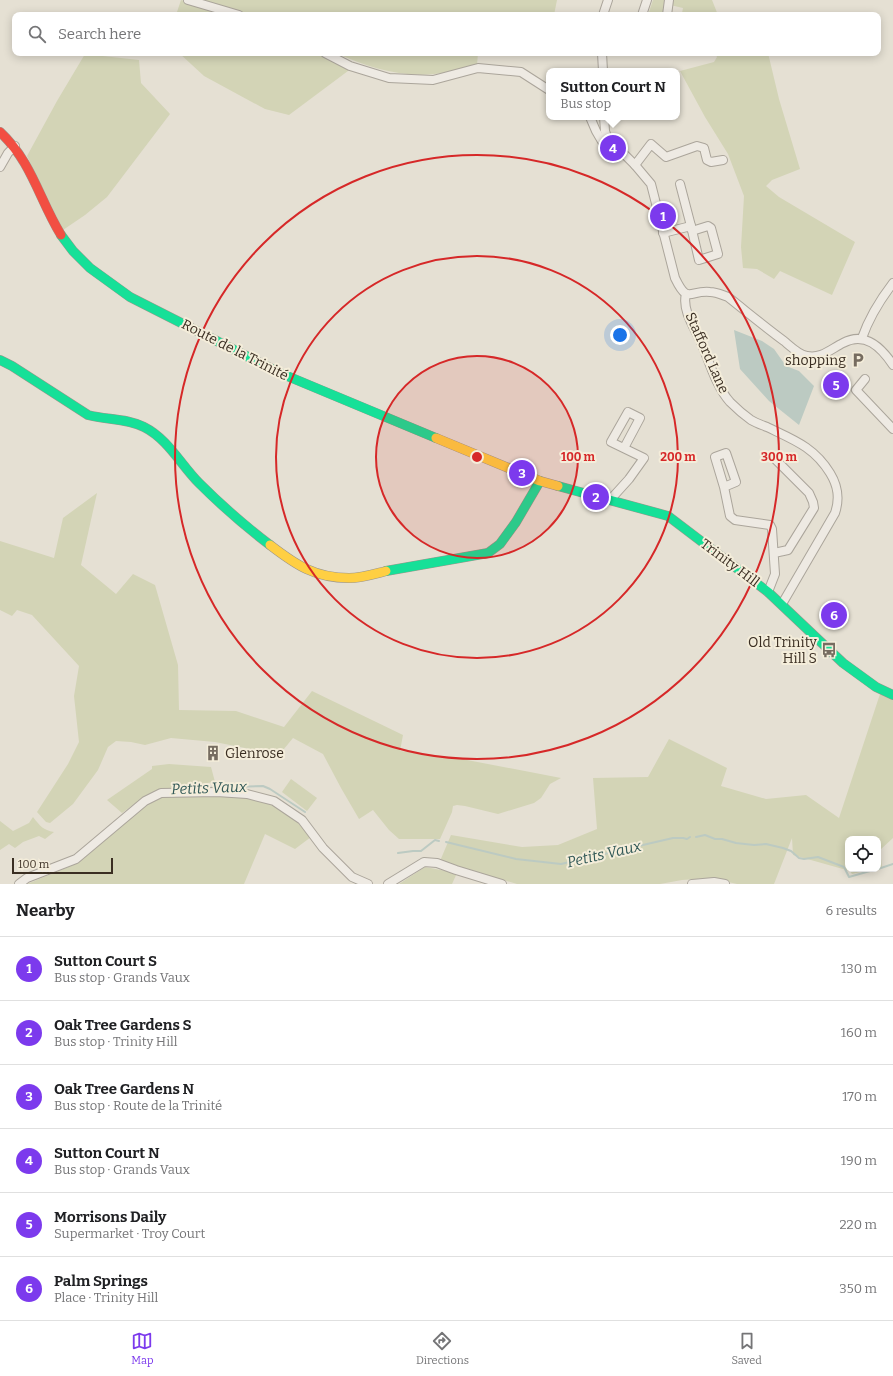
<!DOCTYPE html>
<meta charset="utf-8">
<style>
:root{--surface:#fff;--page:#f2f2f2;--text:#202124;--muted:#757577;--line:#e0e0e0;--accent:#7c3aed}
body{margin:0;font-family:Bitter,serif;background:var(--page);color:var(--text)}
.controls{position:absolute;right:12px;bottom:12px;display:grid;overflow:hidden;border-radius:8px;box-shadow:0 2px 10px #0003}
.controls button{width:36px;height:36px;display:grid;place-items:center;padding:0;border:0;border-bottom:1px solid var(--line);background:var(--surface);color:var(--text);font:20px sans-serif}
.scale{position:absolute;left:12px;bottom:10px;width:101px;box-sizing:border-box;padding-left:4px;border:2px solid #3a2e22;border-top:0;font-size:11px;line-height:14px;white-space:nowrap;color:#3a2e22;-webkit-text-stroke:3px #f4edda;paint-order:stroke}
.you{position:absolute;left:620px;top:335px;width:14px;height:14px;margin:-10px;border:3px solid #fff;border-radius:50%;background:#1a73e8;box-shadow:0 0 0 6px #1a73e833}
.badge{display:grid;place-items:center;width:26px;height:26px;border-radius:50%;background:var(--accent);color:#fff;font-size:13px;font-weight:700}
.pin{position:absolute;translate:-50% -50%;border:2px solid #fff;box-shadow:0 1px 4px #0006}
.popup{position:absolute;left:546px;top:68px;width:134px;height:52px;box-sizing:border-box;display:grid;place-content:center;border-radius:8px;background:var(--surface);filter:drop-shadow(0 1px 3px #0005);font-size:13px;white-space:nowrap;color:var(--muted)}
.popup b{font-size:15px;color:var(--text)}
.popup::after{content:'';position:absolute;left:50%;top:100%;margin-left:-8px;border:8px solid transparent;border-top-color:var(--surface)}
.list{margin:0;padding:0;list-style:none}
h2{display:flex;justify-content:space-between;align-items:center;height:52px;margin:0;padding:0 16px;font-size:17px}
h2 small{font-size:13px;font-weight:400;color:var(--muted)}
.list li{display:grid;grid-template-columns:26px 1fr auto;gap:12px;align-items:center;box-sizing:border-box;height:64px;padding:0 16px;border-top:1px solid var(--line)}
.list b{display:block;font-size:15px;white-space:nowrap}
.list p{margin:0;font-size:13px;white-space:nowrap;color:var(--muted)}
.list em{font-size:13px;font-style:normal;color:var(--muted)}
.icon{flex:none;width:22px;height:22px;fill:none;stroke:currentColor;stroke-width:2;stroke-linecap:round;stroke-linejoin:round}
.map{position:relative;flex:none;width:893px;height:884px;overflow:hidden}
.search{position:absolute;background:var(--surface);box-shadow:0 2px 10px #0003;left:12px;right:12px;top:12px;height:44px;display:flex;align-items:center;gap:10px;box-sizing:border-box;padding:0 14px;border-radius:8px;color:var(--muted);font-size:15px}
.sheet{height:436px;background:var(--surface)}
nav{display:flex;justify-content:space-around;align-items:center;box-sizing:border-box;height:56px;border-top:1px solid var(--line);background:var(--surface);font-size:11px;color:var(--muted)}
nav a{display:grid;justify-items:center;gap:2px}
nav .on{color:var(--accent)}
.map>svg:first-child{display:block}
.green{fill:#d3d4b6}
.water{fill:#bccac2}
.lines{fill:none;stroke-linecap:round;stroke-linejoin:round}
.stream{stroke:#bccac2;stroke-width:2}
.street-casing{stroke:#aba59b;stroke-width:10}
.fast-casing{stroke:#9b958b;stroke-width:10}
.slow-casing{stroke:#9b958b;stroke-width:10}
.jam-casing{stroke:#9b958b;stroke-width:10}
.street{stroke:#eeeae3;stroke-width:8}
.fast{stroke:#16e098;stroke-width:9}
.slow{stroke:#ffcf43;stroke-width:9}
.jam{stroke:#f24e42;stroke-width:9}
.ring{fill:none;stroke:#d62828;stroke-width:2}
.labels{text-anchor:middle;dominant-baseline:central;stroke-width:4;stroke-linejoin:round;paint-order:stroke}
.street-label{font-size:14px;fill:#3a2e22;stroke:#f4edda}
.poi-label{font-size:14px;fill:#3a2e22;stroke:#f4edda;text-anchor:end}
.water-label{font-size:15px;font-style:italic;fill:#325957;stroke:#f4edda}
.centre{fill:#d62828;stroke:#f4edda;stroke-width:2}
.ring-label{font-size:12px;text-anchor:middle;font-weight:bold;fill:#d62828;stroke:#f4edda;stroke-width:4;stroke-linejoin:round;paint-order:stroke}
</style>
<div class="map">
<svg width="893" height="884" viewBox="0 0 893 884">
<rect width="100%" height="100%" fill="#e5e0d3"/>
<g class="green">
<path d="M181 0 232 13 236 15H176Z"/>
<path d="M204 0H557L554 15H249Z"/>
<path d="M653 0H666L662 15H648Z"/>
<path d="M671 0H712L718 15H694L682 13 683 8 670 5Z"/>
<path d="M179 53H321L352 68 289 115 265 109 204 76Z"/>
<path d="M336 53H478L477 65C467 67 457 70 447 72 409 80 371 69 336 53Z"/>
<path d="M715 53H768L779 99 800 169 772 180 766 186 779 197 855 242 832 295 780 271 774 279 757 269 743 268 741 247 744 196 728 154 705 117 680 71 714 62 717 57Z"/>
<path d="M85 54 139 60 141 83 170 114 107 197 85 215 63 230 27 156 57 101Z"/>
<path d="M97 493 81 565 116 594 133 574 155 585 178 665 179 710 236 711 284 727 312 691 403 735 400 751 467 760 561 778 550 784 541 798 534 803 498 814 465 806 457 805 453 806 452 812 440 839H399L389 830 373 810 359 819 341 788 323 754 293 738 279 755 215 742 171 738 145 745 131 742 116 741 108 747 98 770 73 804 50 823 46 822 37 812 68 764 79 742 74 696 79 666 32 615 17 610 12 616 0 610V541L54 558 63 518Z"/>
<path d="M880 694 893 699V838L880 850 882 867 878 868V839H848V869H874L852 874 850 871 793 855 792 838 774 884H737L711 878 682 880 660 884H517L440 861 451 835 522 847 558 845 597 829 593 778 648 777 669 739 727 768 721 786 766 799 806 795 839 818Z"/>
<path d="M169 764 211 767 215 782 162 789 144 797 122 813 107 800 152 769V766Z"/>
<path d="M291 779 317 798 307 811 282 792Z"/>
<path d="M162 797C193 797 246 792 273 805 287 812 301 825 311 837L295 849 265 834 244 884H27L78 863 147 805Z"/>
<path d="M33 817C40 826 43 830 54 832L45 839 39 836 23 842 15 848 9 844 0 850V821L13 831 29 823Z"/>
<path d="M425 867 457 873 452 884H399Z"/>
</g>
<path class="water" d="M734 330 762 341 774 349 786 366 799 371 814 386 799 425 769 401 740 369Z"/>
<g class="lines">
<g class="stream">
<path d="M170 789 263 786 270 789 305 812"/>
<path d="M696 837 705 835 715 839H722L736 843 754 845 766 844 783 848 791 851 799 858 804 859 818 857 844 867 849 877 877 869"/>
<path d="M446 842 516 859 561 864 673 838H683L687 839 690 837"/>
<path d="M398 853 413 851H421L435 840 439 841"/>
<path d="M878 869 893 864"/>
</g>
<g class="street-casing">
<g id="street">
<path d="M188 0 239 15"/>
<path d="M603 15 608 0"/>
<path d="M642 15 647 0"/>
<path d="M667 15 669 0"/>
<path d="M325 53 350 66 389 78 433 80 478 68 521 72 549 90"/>
<path d="M602 53 603 71"/>
<path d="M590 117 596 131 603 143 614 145"/>
<path d="M604 117 605 131 607 137 635 165 651 184 675 278C688 305 689 290 710 292 717 292 722 295 728 297 747 312 765 327 784 341 790 346 799 355 807 356 821 359 831 349 843 343 865 331 881 347 893 365"/>
<path d="M635 165 651 144 666 157 697 146 704 148 707 160 711 162 723 160"/>
<path d="M0 167 8 153 15 146"/>
<path d="M680 184 691 226"/>
<path d="M663 233 691 226 699 260 718 254 711 228 708 226 692 231"/>
<path d="M686 294C682 309 693 326 700 340 709 360 715 385 730 402 736 408 744 415 751 420 756 423 762 425 767 427 794 440 814 447 830 473 838 486 840 498 835 513L782 604"/>
<path d="M862 338C869 318 880 300 893 283"/>
<path d="M865 379 856 390 893 429"/>
<path d="M774 458 809 493 813 502 814 508 788 550 774 553"/>
<path d="M724 487 736 482 726 453 715 457 724 487 730 516 735 520 770 525 772 529 775 574 768 592"/>
<path d="M610 500 629 479 644 458 611 442 628 412 640 418 624 448"/>
<path d="M19 884 27 878 76 859 145 801 161 793 217 792 247 794 274 801 302 820 323 848 352 877 368 884"/>
<path d="M388 884 424 862 437 863 456 870 502 884"/>
<path d="M692 884 714 882 725 884"/>
</g>
</g>
<g class="fast-casing">
<g id="fast">
<path d="M61 235 73 251 90 268 130 297 280 373 436 438"/>
<path d="M0 360 12 366 88 415C107 420 127 418 144 427 168 439 181 465 199 483 221 505 245 526 270 545"/>
<path d="M558 486 668 516 768 592 843 663 876 687 893 695"/>
<path d="M386 571 488 553 500 544 516 522 540 481"/>
</g>
</g>
<g class="slow-casing">
<g id="slow">
<path d="M436 438 540 481 558 486"/>
<path d="M270 545C296 565 315 578 349 578 361 578 374 574 386 571"/>
</g>
</g>
<g class="jam-casing">
<path id="jam" d="M0 132C32 162 39 199 61 235"/>
</g>
<use href="#street" class="street"/>
<use href="#fast" class="fast"/>
<use href="#slow" class="slow"/>
<use href="#jam" class="jam"/>
</g>
<circle cx="477" cy="457" r="101" fill="#d62828" fill-opacity=".12"/>
<g class="ring">
<circle cx="477" cy="457" r="101"/>
<circle cx="477" cy="457" r="201"/>
<circle cx="477" cy="457" r="302"/>
</g>
<defs>
<g id="parking-bare" transform="scale(1.2)"><path d="M-3.5-5.5H1a3.5 3.5 0 0 1 0 7H-1V5.5H-3.5ZM-1-3.4V-.6H.8a1.4 1.4 0 0 0 0-2.8Z" fill="#766c60" stroke="#f4edda" stroke-width="2.5" paint-order="stroke"/></g>
<g id="bus-bare" transform="scale(1.2)"><path d="M-5-6H5V4H4V6H2V4H-2V6H-4V4H-5ZM-3.5-4V0h7V-4ZM-3.5 1.2v1.5H-2V1.2ZM2 1.2v1.5H3.5V1.2Z" fill="#766c60" stroke="#f4edda" stroke-width="2.5" paint-order="stroke"/></g>
<g id="building-bare" transform="scale(1.2)"><path d="M-4-6H4V6H1V3H-1V6H-4ZM-2.5-4.3h1.7v1.8h-1.7ZM.8-4.3h1.7v1.8H.8ZM-2.5-1h1.7V.8h-1.7ZM.8-1h1.7V.8H.8Z" fill="#766c60" stroke="#f4edda" stroke-width="2.5" paint-order="stroke"/></g>
</defs>
<g fill-rule="evenodd">
<use href="#parking-bare" x="858" y="360"/>
<use href="#bus-bare" x="829" y="650"/>
<use href="#building-bare" x="213" y="753"/>
</g>
<g class="labels">
<g class="street-label">
<text transform="translate(235 350) rotate(27)">Route de la Trinité</text>
<text transform="translate(707 353) rotate(66)">Stafford Lane</text>
<text transform="translate(730 563) rotate(37)">Trinity Hill</text>
</g>
<g class="poi-label">
<text x="846" y="360">shopping</text>
<text x="817" y="642">Old Trinity<tspan x="817" dy="16">Hill S</tspan></text>
<text x="225" y="753" text-anchor="start">Glenrose</text>
</g>
<g class="water-label">
<text transform="translate(209 788) rotate(-2)">Petits Vaux</text>
<text transform="translate(604 854) rotate(-13)">Petits Vaux</text>
</g>
</g>
<circle cx="477" cy="457" r="6" class="centre"/>
<g class="ring-label">
<text x="578" y="461">100 m</text>
<text x="678" y="461">200 m</text>
<text x="779" y="461">300 m</text>
</g>
</svg>
<div class="controls">
<button><svg class="icon" aria-label="locate" viewBox="0 0 24 24"><circle cx="12" cy="12" r="6"/><path d="M12 2v4M12 18v4M2 12h4M18 12h4"/></svg></button>
</div>
<div class="scale">100 m</div>
<div class="you"></div>
<div class="pin badge" style="left:663px;top:216px">1</div>
<div class="pin badge" style="left:596px;top:497px">2</div>
<div class="pin badge" style="left:522px;top:473px">3</div>
<div class="pin badge" style="left:613px;top:148px">4</div>
<div class="popup"><b>Sutton Court N</b>Bus stop</div>
<div class="pin badge" style="left:836px;top:385px">5</div>
<div class="pin badge" style="left:834px;top:615px">6</div>
<div class="search"><svg class="icon" aria-label="search" viewBox="0 0 24 24"><circle cx="10" cy="10" r="6"/><path d="M15 15l6 6"/></svg>Search here</div>
</div>
<section class="sheet">
<h2>Nearby<small>6 results</small></h2>
<ul class="list">
<li><span class="badge">1</span><div><b>Sutton Court S</b><p>Bus stop · Grands Vaux</p></div><em>130 m</em></li>
<li><span class="badge">2</span><div><b>Oak Tree Gardens S</b><p>Bus stop · Trinity Hill</p></div><em>160 m</em></li>
<li><span class="badge">3</span><div><b>Oak Tree Gardens N</b><p>Bus stop · Route de la Trinité</p></div><em>170 m</em></li>
<li><span class="badge">4</span><div><b>Sutton Court N</b><p>Bus stop · Grands Vaux</p></div><em>190 m</em></li>
<li><span class="badge">5</span><div><b>Morrisons Daily</b><p>Supermarket · Troy Court</p></div><em>220 m</em></li>
<li><span class="badge">6</span><div><b>Palm Springs</b><p>Place · Trinity Hill</p></div><em>350 m</em></li>
</ul>
</section>
<nav>
<a class="on"><svg class="icon" aria-label="map" viewBox="0 0 24 24"><path d="M3 6l6-2 6 2 6-2v14l-6 2-6-2-6 2zM9 4v14M15 6v14"/></svg>Map</a>
<a><svg class="icon" aria-label="directions" viewBox="0 0 24 24"><path d="M12 3l9 9-9 9-9-9zM9 14v-3h6M13 9l2 2-2 2"/></svg>Directions</a>
<a><svg class="icon" aria-label="saved" viewBox="0 0 24 24"><path d="M7 4h10v16l-5-4-5 4z"/></svg>Saved</a>
</nav>
